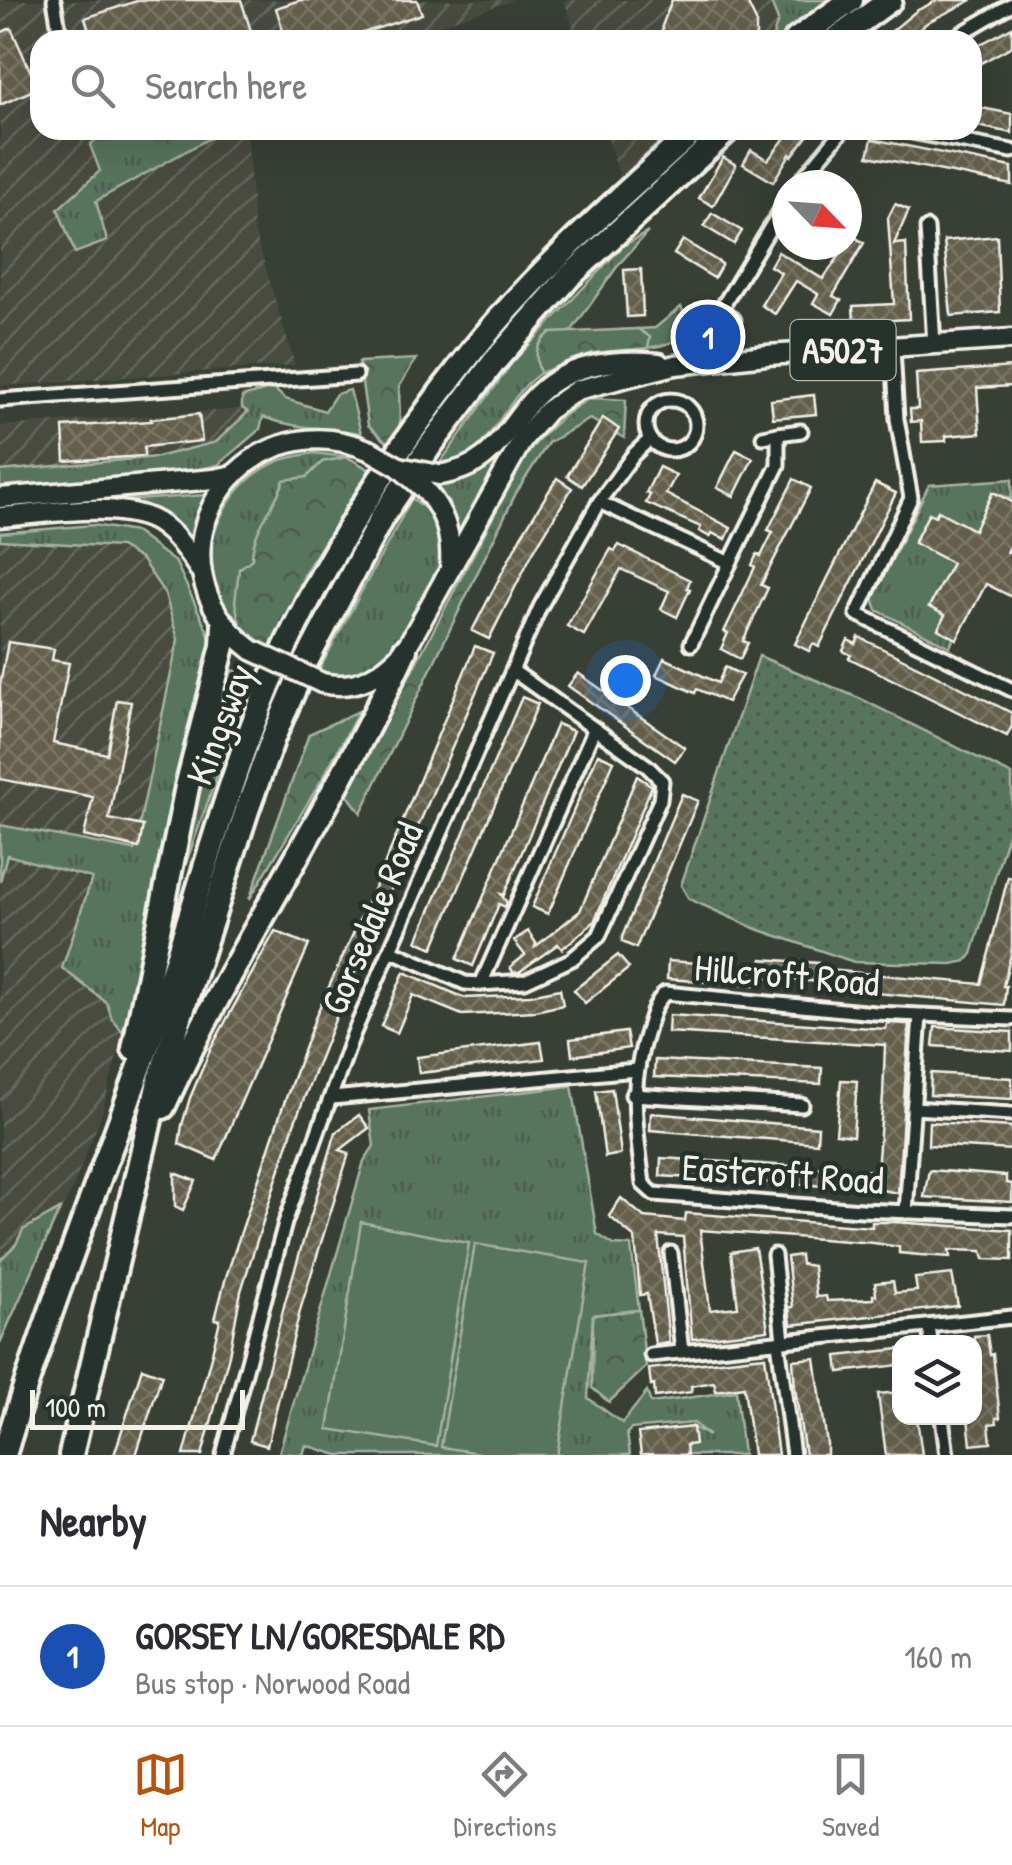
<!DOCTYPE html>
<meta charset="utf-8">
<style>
:root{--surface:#fff;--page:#f7f7f7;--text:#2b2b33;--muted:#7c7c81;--line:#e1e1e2;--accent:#b45309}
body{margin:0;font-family:"Patrick Hand",sans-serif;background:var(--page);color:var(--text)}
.controls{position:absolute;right:30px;bottom:30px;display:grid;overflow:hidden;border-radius:20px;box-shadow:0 10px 40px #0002}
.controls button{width:90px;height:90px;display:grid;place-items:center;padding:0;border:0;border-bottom:2px solid var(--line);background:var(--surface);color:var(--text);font:50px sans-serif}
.compass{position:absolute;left:772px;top:170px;width:90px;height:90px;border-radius:50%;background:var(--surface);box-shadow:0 10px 40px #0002;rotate:115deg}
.scale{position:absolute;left:30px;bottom:25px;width:215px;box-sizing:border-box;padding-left:10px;border:5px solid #f4f1e8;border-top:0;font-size:28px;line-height:35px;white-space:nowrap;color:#f4f1e8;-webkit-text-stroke:8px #26332d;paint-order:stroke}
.you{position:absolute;left:625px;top:680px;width:35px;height:35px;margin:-25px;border:8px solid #fff;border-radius:50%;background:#1a73e8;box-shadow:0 0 0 15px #1a73e833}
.badge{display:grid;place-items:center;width:65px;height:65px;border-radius:50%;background:var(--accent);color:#fff;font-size:32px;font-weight:700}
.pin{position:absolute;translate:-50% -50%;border:5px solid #fff;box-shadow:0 2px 10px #0006}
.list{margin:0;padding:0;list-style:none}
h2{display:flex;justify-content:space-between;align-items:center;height:130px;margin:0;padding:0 40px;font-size:42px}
h2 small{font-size:32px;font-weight:400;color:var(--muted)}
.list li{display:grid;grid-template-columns:65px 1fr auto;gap:30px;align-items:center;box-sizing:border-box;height:140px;padding:0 40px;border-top:2px solid var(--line)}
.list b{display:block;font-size:38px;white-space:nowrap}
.list p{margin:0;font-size:32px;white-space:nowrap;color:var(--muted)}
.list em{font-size:32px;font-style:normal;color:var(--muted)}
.icon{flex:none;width:55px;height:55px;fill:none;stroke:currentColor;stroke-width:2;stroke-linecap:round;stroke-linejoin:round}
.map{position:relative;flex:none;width:1012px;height:1455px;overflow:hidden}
.search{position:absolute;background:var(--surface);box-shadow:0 10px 40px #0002;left:30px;right:30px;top:30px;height:110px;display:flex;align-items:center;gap:25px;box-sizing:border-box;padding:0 35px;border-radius:30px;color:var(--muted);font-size:38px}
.sheet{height:270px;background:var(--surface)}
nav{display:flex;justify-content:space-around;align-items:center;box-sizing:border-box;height:140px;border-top:2px solid var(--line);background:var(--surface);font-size:28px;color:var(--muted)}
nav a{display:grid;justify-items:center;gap:5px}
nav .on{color:var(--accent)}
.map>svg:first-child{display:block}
.industrial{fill:url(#industrial-furrows)}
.grass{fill:url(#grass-tufts);stroke:#a6b2a2;stroke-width:2.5}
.forest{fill:url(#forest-crowns);stroke:#a6b2a2;stroke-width:2.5}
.garden{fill:url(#garden-dots);stroke:#a6b2a2;stroke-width:2.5}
.pitch{fill:#57745c;stroke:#a6b2a2;stroke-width:2.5}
.building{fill:url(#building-cross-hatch);stroke:#f4f1e8;stroke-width:2.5}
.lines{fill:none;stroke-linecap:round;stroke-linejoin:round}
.street-casing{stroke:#f4f1e8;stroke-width:19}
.primary-casing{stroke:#f4f1e8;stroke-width:25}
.highway-casing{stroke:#f4f1e8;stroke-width:30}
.street{stroke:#26332d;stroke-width:11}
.primary{stroke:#26332d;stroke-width:18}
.highway{stroke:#26332d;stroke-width:22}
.primary-bridge-casing{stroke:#f4f1e8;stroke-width:25;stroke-linecap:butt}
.primary-bridge{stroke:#26332d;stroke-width:18}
.labels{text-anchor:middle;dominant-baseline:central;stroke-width:9;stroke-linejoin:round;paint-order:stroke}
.shield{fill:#26332d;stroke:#b6b8b0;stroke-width:2.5}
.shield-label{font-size:35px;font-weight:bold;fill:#f4f1e8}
.street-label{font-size:38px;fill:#f4f1e8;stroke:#26332d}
</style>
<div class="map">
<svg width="1012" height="1455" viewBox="0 0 1012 1455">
<defs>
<pattern id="industrial-furrows" width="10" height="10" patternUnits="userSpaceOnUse" patternTransform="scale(2.5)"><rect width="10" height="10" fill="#484c40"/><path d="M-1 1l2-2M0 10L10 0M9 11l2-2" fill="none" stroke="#63665c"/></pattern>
<pattern id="grass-tufts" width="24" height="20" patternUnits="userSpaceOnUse" patternTransform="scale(2.5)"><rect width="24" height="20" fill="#57745c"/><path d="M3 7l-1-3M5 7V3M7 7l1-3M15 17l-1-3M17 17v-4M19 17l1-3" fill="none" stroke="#4f5c50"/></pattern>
<pattern id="forest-crowns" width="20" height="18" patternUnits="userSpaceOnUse" patternTransform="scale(2.5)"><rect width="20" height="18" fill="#57745c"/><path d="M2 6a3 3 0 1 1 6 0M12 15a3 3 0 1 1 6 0" fill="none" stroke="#4f5c50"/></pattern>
<pattern id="garden-dots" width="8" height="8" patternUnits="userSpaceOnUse" patternTransform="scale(2.5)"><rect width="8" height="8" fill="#57745c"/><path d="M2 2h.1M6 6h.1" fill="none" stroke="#4f5c50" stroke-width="1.8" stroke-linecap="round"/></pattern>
<pattern id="building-cross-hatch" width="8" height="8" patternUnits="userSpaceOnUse" patternTransform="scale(2.5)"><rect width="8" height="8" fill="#635e4c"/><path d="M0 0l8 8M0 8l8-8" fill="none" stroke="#7a7666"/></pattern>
</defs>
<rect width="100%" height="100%" fill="#384036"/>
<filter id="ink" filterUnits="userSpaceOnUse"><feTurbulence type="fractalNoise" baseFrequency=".01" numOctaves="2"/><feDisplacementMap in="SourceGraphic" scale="20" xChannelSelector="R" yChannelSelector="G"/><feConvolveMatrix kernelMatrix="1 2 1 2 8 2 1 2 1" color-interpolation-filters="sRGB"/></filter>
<g filter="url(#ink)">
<g class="industrial">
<path d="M0 0H514L395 40H40V130H106L90 145 100 171 96 202 143 172 224 130H247L254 230 295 365 0 386Z"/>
<path d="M564 0H770L778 20 772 40H577Z"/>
<path d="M605 130H682L622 185Z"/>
<path d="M242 409 249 411 216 442 157 457 0 471V426Z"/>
<path d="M93 525 135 532 176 563 213 643 132 998 102 1113 74 1185 0 1343V533Z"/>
</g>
<g class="grass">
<path d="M770 0H829L780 40H772L778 20Z"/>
<path d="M106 130H224L96 201 107 241 75 253 58 209 100 171 90 145Z"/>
<path d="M648 232 619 264 570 333 655 328 681 307 692 328C669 354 629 347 597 352 579 355 562 362 546 370 501 393 495 461 439 464L512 363 623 246Z"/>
<path d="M273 388 285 399 325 411 336 394 350 390 361 433C325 427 298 430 263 417L260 429 218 465 179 474 0 489V471L157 457 216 442 248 412 242 408V397Z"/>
<path d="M513 439 458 542 445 501 434 492 437 487C472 482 491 466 513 439Z"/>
<path d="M314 453 347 457 370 470 307 569 269 653C250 640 231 626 220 605 192 553 225 484 276 462 287 457 302 455 314 453Z"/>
<path d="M1012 479V499L993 492 974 530 929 514 914 542 952 563 929 607 945 615 938 629 954 637 950 647 877 610 873 598 929 485Z"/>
<path d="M206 495 208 496 198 515 192 548 120 501Z"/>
<path d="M412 498 430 512 441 539 440 570 396 652 355 679 317 674Z"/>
<path d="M93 525 135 532 176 563 213 643 123 1032 112 1019 107 1003 62 968 92 878 7 855 0 882V825L134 850 178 640 165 594 142 560 120 547 0 540V533Z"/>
<path d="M231 670 257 674 235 725 178 886 206 759Z"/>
<path d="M572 1086 597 1234 614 1245 631 1246 639 1310 593 1315 588 1398 622 1423 647 1392 651 1403 736 1391 743 1455H687L686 1445 695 1444 693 1427 709 1436 694 1423 631 1429 627 1433 630 1455H338L306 1445 303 1455 279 1453 364 1161 374 1146 369 1110Z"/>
<path d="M60 1209 0 1343V1260L16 1244 23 1230Z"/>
</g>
<g class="forest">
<path d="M638 329 650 337 648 348 593 353 540 373C534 355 535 345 550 333Z"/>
<path d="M416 359 399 387 400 425 388 443 368 425 359 362Z"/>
<path d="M590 398 626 400 624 438 590 419 548 443 516 493 361 813 347 794 521 464C540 434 560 416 590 398Z"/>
<path d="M347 457 370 470 307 569 269 653 242 634 235 602 239 569 252 559C252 529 275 508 284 480L307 477 322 462Z"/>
<path d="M359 711 321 781 249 900 309 734Z"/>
<path d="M639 1310 646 1367 609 1402 592 1388 593 1315Z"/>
</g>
<path class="garden" d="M759 656 861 699 1012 775V820L972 954 966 961 952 964 854 962 754 928 689 899 681 885Z"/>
<g class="pitch">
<path d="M361 1222 469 1243 436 1446 328 1429Z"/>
<path d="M475 1244 589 1263 557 1455H491L441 1447Z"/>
</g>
<g class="building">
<path d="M140 0H241L252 34 234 40H92L85 18Z"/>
<path d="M300 0H417L422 14 341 40H286L276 8Z"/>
<path d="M672 0H746L756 21V40H663L662 26Z"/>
<path d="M938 0H972L928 22 907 40H881L916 11Z"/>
<path d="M1012 27V46L972 68V49Z"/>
<path d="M11 28 38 88 0 105V33Z"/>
<path d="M972 106 1012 114V133L972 125Z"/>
<path d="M791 130H812L792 156 790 154 773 182 743 164 751 150 768 160Z"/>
<path d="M872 139 1012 167V185L868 156Z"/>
<path d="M723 157 736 165 713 206 699 198Z"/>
<path d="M895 204 909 210 894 244 906 243 909 319 854 322 853 306 894 304 888 218Z"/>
<path d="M712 213 742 231 734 244 704 226Z"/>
<path d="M850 234 864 243 833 296 841 300 833 314 813 303 818 294 796 281 775 314 761 305 781 273 770 266 778 252 823 279 847 245Z"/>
<path d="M997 236 1000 312 951 316 944 241Z"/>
<path d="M683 240 722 264 714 278 674 254Z"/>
<path d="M641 269 643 316 627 317 624 270Z"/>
<path d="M1012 367V386L977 388 980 433 946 436V441L922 442 921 421 911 422 910 409H918L916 374Z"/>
<path d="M814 395 816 414 773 418 771 400Z"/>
<path d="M199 414 202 441 144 447V456L65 461 63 427 152 421 151 419Z"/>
<path d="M603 418 619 429 582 486 567 476Z"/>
<path d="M736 450 753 458 734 496 717 488Z"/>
<path d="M659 467 676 475 666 494 731 528 726 539 712 533 710 537 699 531 701 527 646 503 650 495 646 493Z"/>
<path d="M557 478 572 488 533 552 489 639 472 631 521 536Z"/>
<path d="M794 479 811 488 761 585 768 588 743 641 748 643 740 659 721 649 728 633 724 632 755 567 752 565 757 554 761 556 773 532 768 530Z"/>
<path d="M875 483 896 493 819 647 813 644 809 651 795 644Z"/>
<path d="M993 492 1012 502V543L1007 552 1012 554V597L986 584 957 639 938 629 945 615 929 607 952 563 914 543 929 513 935 516 938 511 974 530Z"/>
<path d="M619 545 690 580 687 588 690 589 677 617 661 609 669 591 621 569 584 635 567 626 611 549 615 551Z"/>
<path d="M859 637 1012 713V726L1007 736 849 658 851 655 843 651 848 640 856 644Z"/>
<path d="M8 642 54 649 52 660 69 663 53 743 107 754 117 700 131 702 109 819 143 826 139 848 84 836 93 797 0 779V685Z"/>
<path d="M475 646 493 653 340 1007 294 1124 241 1291 229 1355 202 1455H184L212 1353 220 1320 215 1319 226 1277 282 1109 317 1013 383 868Z"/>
<path d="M664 658 718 683 725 667 742 675 727 702 697 689 695 693 656 675Z"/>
<path d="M578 673 685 748 675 761 568 686Z"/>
<path d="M522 697 538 704 433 948 417 941Z"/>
<path d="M557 724 573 731 504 895 501 894 507 903 505 907 499 904 473 966 457 959Z"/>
<path d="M598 754 614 761 548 914 532 907Z"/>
<path d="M637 776 652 786 594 922 562 949 558 944 519 972H513L510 967 525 955 514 941 528 931 536 943 535 947 580 911Z"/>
<path d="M682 794 698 801 636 948 622 942V937Z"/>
<path d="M1008 877 1012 878V950L1003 986H1006L1004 1005 821 988 822 982 755 977V985L667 979 668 961 761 967 762 959 818 963 817 969 981 984Z"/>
<path d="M275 931 309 945 216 1160 179 1144 182 1125 190 1098 211 1048Z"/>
<path d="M618 955 629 968 585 1003 574 990Z"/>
<path d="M404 972 465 998 530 995 560 989 563 1005 535 1011 462 1015 413 995 397 1033 381 1026Z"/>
<path d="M669 1015 886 1029 887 1023 909 1024 898 1193 877 1189 660 1176 661 1158 877 1171 883 1096 885 1045 668 1032Z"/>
<path d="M935 1027 1012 1032V1051L933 1046Z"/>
<path d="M626 1032 629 1048 572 1056 570 1039Z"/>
<path d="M541 1042 544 1059 419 1073 417 1057Z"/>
<path d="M655 1060 822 1068 821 1084 654 1077Z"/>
<path d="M931 1073 1012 1078V1099L930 1095Z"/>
<path d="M841 1080 857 1081 853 1136 836 1134Z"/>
<path d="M612 1089 621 1154 605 1157 596 1091Z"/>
<path d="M651 1113 818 1127 817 1143 650 1130Z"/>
<path d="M359 1115 369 1128 340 1150 349 1153 301 1307 267 1446 250 1441 285 1302 336 1132Z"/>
<path d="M929 1122 1012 1127V1150L928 1145Z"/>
<path d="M929 1170 1006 1176V1183L1012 1184V1202L924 1197Z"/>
<path d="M175 1173 196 1181 183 1210 175 1206Z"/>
<path d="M621 1198 644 1217 685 1221 686 1213 872 1227V1222H894L1012 1230V1260L984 1259 982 1251 949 1250 950 1257 920 1255 899 1253V1247L874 1243 700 1230 710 1310 738 1307 731 1252 755 1248 768 1330 692 1339 683 1237 658 1235 669 1343 655 1344 647 1294 640 1295 635 1238 609 1216Z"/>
<path d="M800 1255 801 1264 813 1266 816 1297 826 1296 827 1301 873 1299V1295H876L875 1283 893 1281 895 1293 917 1291 915 1278 952 1274 958 1306 791 1325 789 1307H793L787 1257Z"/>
<path d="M987 1335 990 1355 993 1354 1000 1418H996L997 1423 989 1424 991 1443 971 1445 968 1418H974V1336Z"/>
<path d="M900 1349V1365L839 1372 837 1356Z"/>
<path d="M765 1356 778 1455H753L744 1387 716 1391 714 1382 691 1386 692 1392 655 1397 654 1385 651 1386 649 1369Z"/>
<path d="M815 1358 827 1444V1455H805L795 1388 793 1360Z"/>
<path d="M142 1368 162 1375 136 1455H114Z"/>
<path d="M900 1392V1418H917L922 1455H886L878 1394Z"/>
<path d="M693 1427 695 1444 686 1445 687 1455 641 1454 638 1433Z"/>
</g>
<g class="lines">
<g class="street-casing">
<g id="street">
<path d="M54 0 61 40"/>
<path d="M950 40 1012 4"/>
<path d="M901 130 1012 151"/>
<path d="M797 185 843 130"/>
<path d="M927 228 934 345"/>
<path d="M719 311 734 320"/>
<path d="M712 324 787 200"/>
<path d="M893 348 897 419 911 498 857 614 1012 690"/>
<path d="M0 400 356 375"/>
<circle cx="671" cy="425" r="25"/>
<path d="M763 437 778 434"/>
<path d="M599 502 730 563 691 644"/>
<path d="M730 563 778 465V434L801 431"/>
<path d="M390 950 465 983 481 984 525 981 572 959 599 936 660 800 662 781 647 766 513 671"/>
<path d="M481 984 594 730"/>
<path d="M1012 1019 875 1013 665 993C655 1003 652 1014 648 1028 628 1087 636 1124 643 1184L654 1194 862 1210 1012 1216"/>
<path d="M632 1095 802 1105"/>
<path d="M332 1098 636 1070"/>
<path d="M913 1108 1012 1114"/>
<path d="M906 1212 920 1016"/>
<path d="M671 1253 682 1352"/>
<path d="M774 1255 783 1341"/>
<path d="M929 1326 931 1342"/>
<path d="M778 1342 793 1455"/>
<path d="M651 1355 1012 1317"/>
<path d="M942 1418 947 1455"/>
<path d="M223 1455 285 1223 353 1035 540 607 599 502 633 455 650 439"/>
</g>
</g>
<g class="primary-casing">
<g id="primary">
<path d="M439 475C491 467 500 438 531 401 564 363 613 359 659 363"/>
<path d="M425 490C446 513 452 538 450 568"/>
<path d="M0 498 214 479 234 475"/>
<path d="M0 517C43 514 119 500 157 522 175 533 188 552 199 569"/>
<path d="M252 650C133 561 240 394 371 451"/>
<path d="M322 683C357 691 381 675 405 650L523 439 547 411 577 390 675 365 767 355 1012 339"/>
</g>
</g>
<g class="highway-casing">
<g id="highway">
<path d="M796 40 851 0"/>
<path d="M835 40 890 0"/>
<path d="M134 1049 187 787 223 646 224 625"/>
<path d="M163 1107C235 950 334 807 405 650"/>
<path d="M4 1455C47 1311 103 1172 153 1030 193 917 221 800 267 689 315 572 394 449 473 350 538 270 618 199 695 130"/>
<path d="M71 1455 159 1082 247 810 273 738 305 664 382 517 430 446 495 361 569 277 728 130"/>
</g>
</g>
<use href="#street" class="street"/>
<use href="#primary" class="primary"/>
<use href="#highway" class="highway"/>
<g class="primary-bridge-casing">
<g id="primary-bridge">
<path d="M371 451 399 467 425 490"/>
<path d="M399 467 439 475"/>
<path d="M252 650 322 683"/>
</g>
</g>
<use href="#primary-bridge" class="primary-bridge"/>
</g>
</g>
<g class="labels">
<rect class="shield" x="790.5" y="320" width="105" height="60" rx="8"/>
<g class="shield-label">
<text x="843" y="350">A5027</text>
</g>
<g class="street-label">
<text transform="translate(219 724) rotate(-69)">Kingsway</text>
<text transform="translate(371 918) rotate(-67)">Gorsedale Road</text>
<text transform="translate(787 974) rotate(5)">Hillcroft Road</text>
<text transform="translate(783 1173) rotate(4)">Eastcroft Road</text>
</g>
</g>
</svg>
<div class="controls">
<button><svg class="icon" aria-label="layers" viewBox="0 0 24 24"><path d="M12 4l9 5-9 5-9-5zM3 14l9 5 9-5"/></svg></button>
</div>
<svg class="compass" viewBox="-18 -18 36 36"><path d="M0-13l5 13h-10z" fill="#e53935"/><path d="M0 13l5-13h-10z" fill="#7c7c81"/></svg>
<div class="scale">100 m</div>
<div class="you"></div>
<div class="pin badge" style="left:708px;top:337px;background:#1a4fb4">1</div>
<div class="search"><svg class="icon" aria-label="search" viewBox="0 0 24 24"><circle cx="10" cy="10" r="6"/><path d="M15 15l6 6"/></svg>Search here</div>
</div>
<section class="sheet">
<h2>Nearby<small></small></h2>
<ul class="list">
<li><span class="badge" style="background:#1a4fb4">1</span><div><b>GORSEY LN/GORESDALE RD</b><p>Bus stop · Norwood Road</p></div><em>160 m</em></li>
</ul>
</section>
<nav>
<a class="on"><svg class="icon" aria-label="map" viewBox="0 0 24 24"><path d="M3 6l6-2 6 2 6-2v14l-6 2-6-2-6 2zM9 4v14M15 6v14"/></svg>Map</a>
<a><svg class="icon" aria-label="directions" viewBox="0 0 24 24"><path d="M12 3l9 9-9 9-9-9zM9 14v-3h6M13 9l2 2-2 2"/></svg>Directions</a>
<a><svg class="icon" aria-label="saved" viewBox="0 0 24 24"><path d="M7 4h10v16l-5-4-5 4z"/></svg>Saved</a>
</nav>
